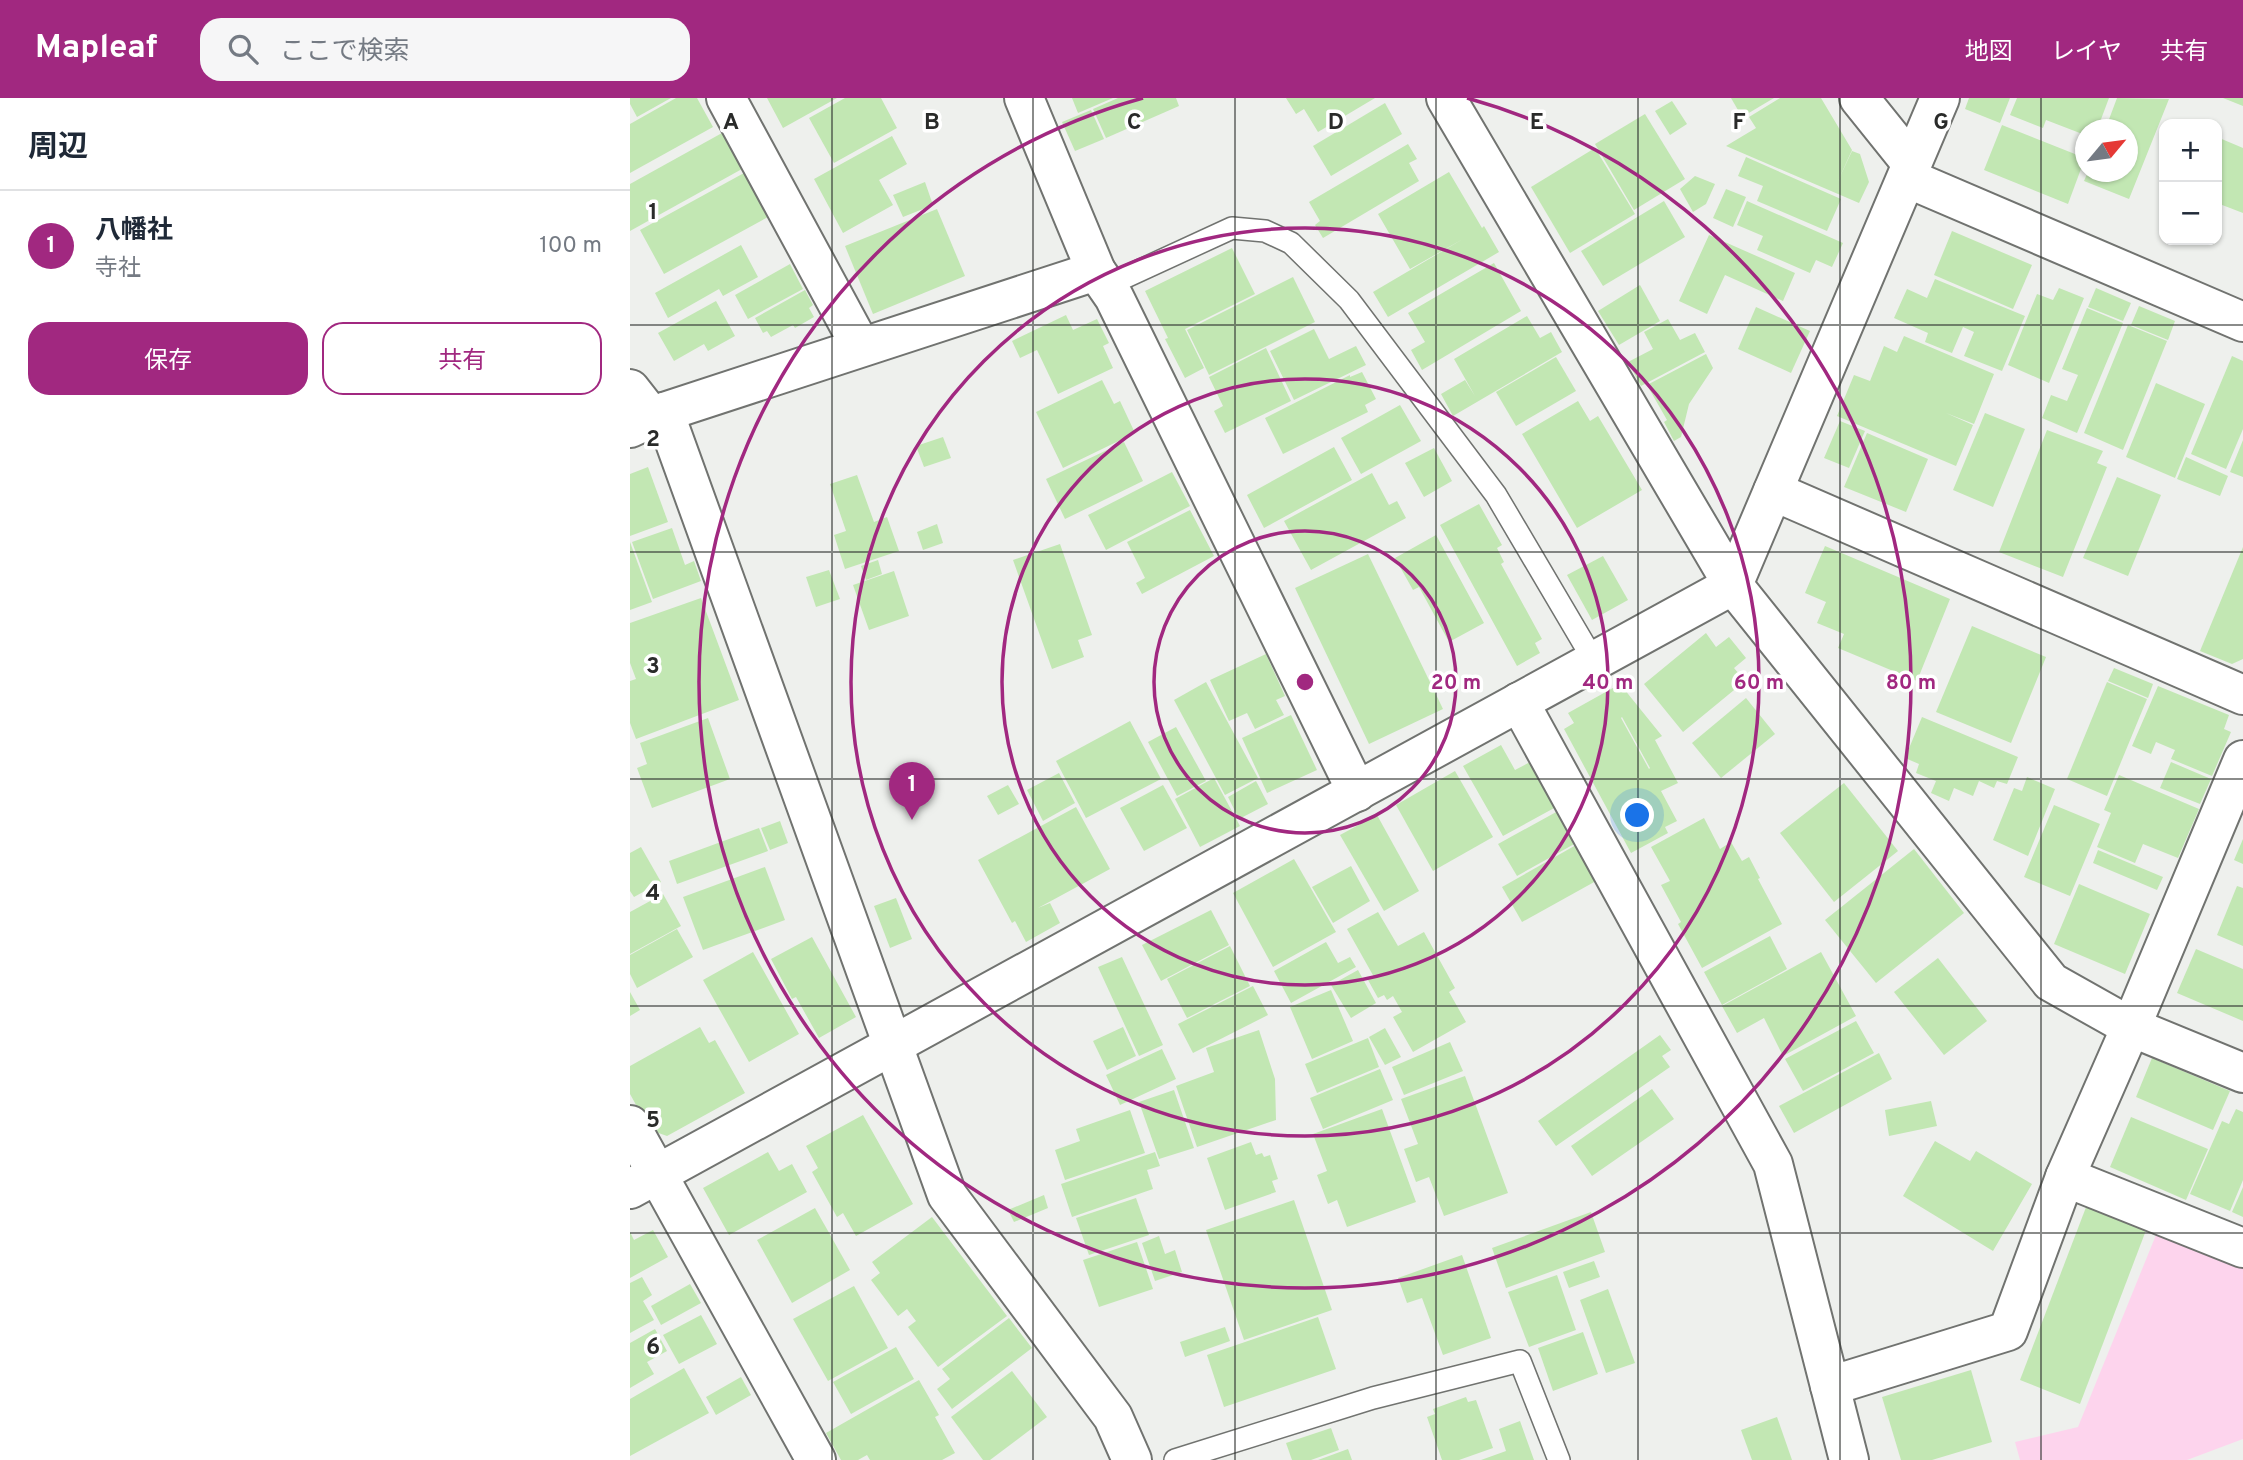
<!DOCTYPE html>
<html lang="ja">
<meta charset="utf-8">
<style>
:root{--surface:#fff;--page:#f6f6f7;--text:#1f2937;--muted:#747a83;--line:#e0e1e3;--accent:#a12880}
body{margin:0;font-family:Overpass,"Noto Sans JP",sans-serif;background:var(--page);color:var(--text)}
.controls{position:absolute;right:21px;top:21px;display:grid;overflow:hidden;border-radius:14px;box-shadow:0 2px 5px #0004}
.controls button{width:63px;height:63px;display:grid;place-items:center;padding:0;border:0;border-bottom:2px solid var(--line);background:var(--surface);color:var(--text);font:35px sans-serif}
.compass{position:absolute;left:1445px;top:21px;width:63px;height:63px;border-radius:50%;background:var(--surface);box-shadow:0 2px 5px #0004;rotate:61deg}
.you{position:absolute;left:1008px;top:718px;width:24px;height:24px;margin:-18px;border:5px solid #fff;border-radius:50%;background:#1a73e8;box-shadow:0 0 0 10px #1a73e833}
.badge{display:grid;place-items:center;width:46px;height:46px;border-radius:50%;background:var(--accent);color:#fff;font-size:23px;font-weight:700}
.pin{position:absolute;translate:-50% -58px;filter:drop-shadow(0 2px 4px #0008)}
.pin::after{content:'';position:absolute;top:37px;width:24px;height:21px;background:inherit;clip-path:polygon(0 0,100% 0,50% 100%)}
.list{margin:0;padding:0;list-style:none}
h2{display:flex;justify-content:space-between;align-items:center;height:91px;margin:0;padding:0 28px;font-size:30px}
h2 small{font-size:23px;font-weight:400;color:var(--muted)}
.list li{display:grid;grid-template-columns:46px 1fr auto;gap:21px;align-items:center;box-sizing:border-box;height:112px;padding:0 28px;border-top:2px solid var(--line)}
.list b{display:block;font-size:26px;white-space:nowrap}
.list p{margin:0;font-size:23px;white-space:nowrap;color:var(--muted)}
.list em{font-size:23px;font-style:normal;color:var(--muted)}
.actions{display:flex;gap:14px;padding:21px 28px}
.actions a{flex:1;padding:16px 0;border:2px solid var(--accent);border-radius:21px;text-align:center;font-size:24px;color:var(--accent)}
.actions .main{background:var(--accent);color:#fff}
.icon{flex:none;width:38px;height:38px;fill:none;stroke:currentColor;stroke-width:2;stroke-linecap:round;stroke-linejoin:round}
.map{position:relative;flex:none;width:1613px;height:1362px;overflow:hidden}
header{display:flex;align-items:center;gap:42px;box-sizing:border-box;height:98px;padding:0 35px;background:var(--accent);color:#fff}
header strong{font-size:33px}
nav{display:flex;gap:38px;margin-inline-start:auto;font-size:24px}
.search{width:490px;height:63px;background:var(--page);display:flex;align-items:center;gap:18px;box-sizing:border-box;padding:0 24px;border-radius:21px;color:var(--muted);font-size:26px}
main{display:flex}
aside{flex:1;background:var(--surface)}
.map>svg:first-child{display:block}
.green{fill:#fdd4ed}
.building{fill:#c2e7b3;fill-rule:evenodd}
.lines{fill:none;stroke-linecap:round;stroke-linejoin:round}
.service-casing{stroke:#717370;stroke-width:24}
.minor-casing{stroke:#717370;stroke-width:42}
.service{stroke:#fff;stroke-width:21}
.minor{stroke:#fff;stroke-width:38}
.grid{fill:none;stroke:#2a2b2a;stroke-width:2;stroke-opacity:0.55}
.ring{fill:none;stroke:#a12880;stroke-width:3.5}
.grid-label{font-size:23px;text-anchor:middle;font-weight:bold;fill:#2a2b2a;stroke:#fff;stroke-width:7;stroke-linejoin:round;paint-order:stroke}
.centre{fill:#a12880;stroke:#fff;stroke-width:3.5}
.ring-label{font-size:21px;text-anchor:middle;font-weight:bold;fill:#a12880;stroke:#fff;stroke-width:7;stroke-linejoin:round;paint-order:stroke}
</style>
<header>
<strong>Mapleaf</strong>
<div class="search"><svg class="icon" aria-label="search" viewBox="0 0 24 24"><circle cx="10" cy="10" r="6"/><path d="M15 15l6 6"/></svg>ここで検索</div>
<nav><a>地図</a><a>レイヤ</a><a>共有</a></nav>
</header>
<main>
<aside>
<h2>周辺<small></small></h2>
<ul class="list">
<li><span class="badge">1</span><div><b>八幡社</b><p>寺社</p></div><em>100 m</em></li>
</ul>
<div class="actions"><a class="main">保存</a><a>共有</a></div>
</aside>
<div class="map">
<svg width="1613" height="1362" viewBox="0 0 1613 1362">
<rect width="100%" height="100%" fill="#eef0ed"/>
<path class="green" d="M1528 1132 1613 1167V1341L1557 1362H1390L1385 1344 1448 1329Z"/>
<g class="building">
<path d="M0 0H41L7 19 0 6Z"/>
<path d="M46 0H67L83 29 0 75V26Z"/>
<path d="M137 0H207L153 30Z"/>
<path d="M215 0H251L267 30 204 65 179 20Z"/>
<path d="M442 0H483L448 15Z"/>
<path d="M488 0H546L549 8 476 40 463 11Z"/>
<path d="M656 0H745L688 34 674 11 666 16Z"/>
<path d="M1101 0H1144L1112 19Z"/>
<path d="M1150 0H1191L1222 52 1207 85 1222 53 1230 56 1239 84 1229 105 1096 48 1126 30 1119 19Z"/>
<path d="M1339 0H1380L1370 25 1335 11Z"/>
<path d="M1387 0H1479L1467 32H1455V37L1416 22 1413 30 1380 17Z"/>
<path d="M1487 0 1539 1 1499 101 1454 83 1458 74H1498V32H1475Z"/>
<path d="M1593 0H1613V8Z"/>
<path d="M1042 3 1057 26 1040 37 1025 13Z"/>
<path d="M755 5 772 36 701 78 683 48Z"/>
<path d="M461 12 474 41 445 53 432 24Z"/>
<path d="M1015 16 1055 81 1004 112 965 46Z"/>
<path d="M1372 27 1455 60 1438 106 1354 72Z"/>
<path d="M92 35 112 71 0 133V86Z"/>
<path d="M262 38 277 66 249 82 263 107 213 135 184 81Z"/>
<path d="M1587 39 1613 50V115L1587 105Z"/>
<path d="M778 46 787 61 779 65 789 83 693 140 685 127 690 123 679 104Z"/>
<path d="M965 50 1005 116 940 155 901 89Z"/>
<path d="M1116 59 1211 101 1197 133 1127 103 1133 88 1108 78Z"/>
<path d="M819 74 852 130 854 128 869 154 758 219 743 194 833 141 780 171 748 116Z"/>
<path d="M114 75 138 119 34 176 10 132Z"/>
<path d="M1065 78 1085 86 1076 106 1063 114 1050 91Z"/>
<path d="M295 84 303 107 273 119 263 97Z"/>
<path d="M1096 91 1116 99 1103 129 1083 120Z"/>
<path d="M1034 103 1055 139 973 188 951 153Z"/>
<path d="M1117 103 1213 145 1202 169 1186 162 1180 175 1127 152 1133 138 1107 127Z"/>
<path d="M307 111 335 178 243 216 215 148Z"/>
<path d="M1322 133 1402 167 1383 211 1304 177Z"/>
<path d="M1079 137 1165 175 1153 203 1095 177 1077 216 1049 203Z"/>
<path d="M111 147 128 179 93 198 89 191 38 220 25 195Z"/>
<path d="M602 150 625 196 555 231 574 270 555 280 535 241 538 240 515 193Z"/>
<path d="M864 165 891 213 792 272 781 252 795 244 778 215Z"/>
<path d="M160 166 173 191 118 221 105 197Z"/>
<path d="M663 179 685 224 579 277 557 232Z"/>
<path d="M1305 181 1395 218 1372 273 1334 258 1344 234 1333 229 1322 255 1295 244 1298 235 1264 220 1277 191 1297 200Z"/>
<path d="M1010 187 1030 223 989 247 968 213Z"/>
<path d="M1429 190 1454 200 1419 285 1378 267 1407 196 1423 202Z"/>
<path d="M1466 190 1501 205 1493 223 1458 209Z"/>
<path d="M175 192 183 207 179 210 184 219 165 230 163 227 141 239 137 233 133 235 125 220Z"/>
<path d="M86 203 105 238 78 253 74 246 44 263 28 235Z"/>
<path d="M1509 208 1545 223 1538 242 1501 227Z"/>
<path d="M1126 209 1180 233 1161 275 1108 251Z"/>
<path d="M1457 210 1493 225 1447 335 1412 320 1421 297 1437 303 1448 277 1432 271Z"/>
<path d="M436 217 443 232 467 221 479 245 473 248 483 270 428 296 407 252 390 260 382 243Z"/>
<path d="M897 218 910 240 921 234 932 254 823 318 811 296 835 282 845 298 824 261Z"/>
<path d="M1038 221 1050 242 1065 235 1075 254 1011 288 998 264 1023 251 1014 234Z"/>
<path d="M1498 227 1537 243 1493 352 1454 335Z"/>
<path d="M684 231 699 261 726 248 736 267 664 302 640 253Z"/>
<path d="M1274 238 1364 276 1344 326 1316 315 1343 327 1326 368 1207 318 1224 277 1240 283 1254 248 1267 254Z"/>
<path d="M636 250 661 303 595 335 584 313 593 308 579 279Z"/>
<path d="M1076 256 1083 270 1059 306 1051 339 1044 343 1034 324 1037 322 1017 287Z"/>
<path d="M1602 258 1613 263V331L1596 371 1561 356Z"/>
<path d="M926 259 946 293 886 328 866 294Z"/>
<path d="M732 274 746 301 735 307 738 314 653 356 635 320 720 277V279Z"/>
<path d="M472 282 484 306 490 303 505 335 433 370 406 314Z"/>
<path d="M1526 285 1575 306 1545 380 1496 359Z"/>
<path d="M948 303 960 323 968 318 1012 392 947 430 892 336Z"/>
<path d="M770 307 791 343 731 376 711 340Z"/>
<path d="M1355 315 1395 331 1363 409 1323 392Z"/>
<path d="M1210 323 1235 333 1219 370 1194 360Z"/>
<path d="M1417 332 1473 353 1467 365 1477 369 1433 479 1369 454Z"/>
<path d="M1237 335 1298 361 1276 414 1214 389Z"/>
<path d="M313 339 321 360 294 369 286 348Z"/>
<path d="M1613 342V379L1600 374Z"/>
<path d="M494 344 513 383 435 421 416 381Z"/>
<path d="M704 349 722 382 634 430 617 397Z"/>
<path d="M804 350 822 383 794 399 775 365Z"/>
<path d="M1556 359 1598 378 1590 398 1547 381Z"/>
<path d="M18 369 38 424 0 438V376Z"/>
<path d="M542 374 560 408 476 452 458 417Z"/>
<path d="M742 375 759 407 767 403 776 420 681 472 654 423Z"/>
<path d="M227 377 244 424 257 419 269 453 215 471 204 437 216 433 200 386Z"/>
<path d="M1487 379 1531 397 1498 478 1453 460Z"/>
<path d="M849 406 872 447 867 450 874 464 871 466 912 541 905 545 910 555 887 568 810 427Z"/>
<path d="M560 412 584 458 512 496 506 485 515 480 497 444Z"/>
<path d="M307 426 313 445 293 452 287 434Z"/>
<path d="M42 430 55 467 64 463 71 483 23 501 2 444Z"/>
<path d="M806 437 854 525 819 544 789 489 783 492 765 460Z"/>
<path d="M0 444 22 504 0 512Z"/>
<path d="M430 446 462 537 448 542 454 559 422 571 383 462Z"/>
<path d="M1195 448 1320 501 1287 583 1208 550 1214 536 1187 525 1196 504 1175 495Z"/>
<path d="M1613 449V561L1602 566 1570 553Z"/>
<path d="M738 456 813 611 739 646 665 490Z"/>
<path d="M973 458 998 502 962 522 937 477Z"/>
<path d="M248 462 252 476 236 482 231 468Z"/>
<path d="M199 472 210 501 186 509 176 479Z"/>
<path d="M264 473 279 518 239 532 223 487Z"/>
<path d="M71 500 109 602 6 641 0 625V583L6 581 0 565V525Z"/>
<path d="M1342 528 1416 559 1381 645 1306 614Z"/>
<path d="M1076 535 1086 549 1099 539 1116 560 1104 570 1115 583 1053 634 1014 586Z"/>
<path d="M636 556 655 598 646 602 654 617 625 631 617 615 599 623 580 582Z"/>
<path d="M1484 570 1523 586 1518 600 1478 583Z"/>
<path d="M576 584 628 680 595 697 544 602Z"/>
<path d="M1477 584 1517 601 1477 698 1437 681Z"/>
<path d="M990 586 1032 638 1025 642 1048 685 1031 693 1047 723 1035 729 1038 735 1001 755 934 631 944 625 938 615ZM992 619 1020 670 1019 671 991 620Z"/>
<path d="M1528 588 1599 617 1594 631 1601 634 1582 678 1541 661 1545 652 1526 644 1521 656 1502 648Z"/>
<path d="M1116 600 1145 636 1091 680 1062 645Z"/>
<path d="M661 617 687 672 637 695 612 640Z"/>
<path d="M1292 619 1388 659 1377 686 1367 683 1364 690 1349 683 1343 698 1324 690 1319 703 1301 695 1306 683 1286 675 1289 666 1275 660Z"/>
<path d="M78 620 100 681 22 710 7 670 17 666 10 645Z"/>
<path d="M500 623 531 681 456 720 426 663Z"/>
<path d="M546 629 576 683 547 698 518 644Z"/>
<path d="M871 647 885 672 900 664 926 709 873 738 833 668Z"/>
<path d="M1541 664 1581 681 1570 706 1530 690Z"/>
<path d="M825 673 863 739 803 773 766 707Z"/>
<path d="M429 675 445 705 413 723 397 692Z"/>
<path d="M1489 677 1569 711 1548 760 1513 746 1505 765 1467 749 1481 715 1474 712Z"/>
<path d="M1397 679 1425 691 1398 758 1363 742 1384 690 1392 693Z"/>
<path d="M584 680 610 728 570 749 545 701Z"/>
<path d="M626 683 638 706 609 721 598 699Z"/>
<path d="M1214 685 1268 753 1204 804 1150 735Z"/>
<path d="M378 687 389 706 368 717 357 698Z"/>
<path d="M533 687 557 730 514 753 490 710Z"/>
<path d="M1424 707 1470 726 1440 798 1394 779Z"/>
<path d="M446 709 480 771 408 810 420 805 430 825 396 844 385 823 382 825 348 762Z"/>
<path d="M928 713 946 745 887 778 868 746Z"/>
<path d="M747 717 789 793 754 813 710 737Z"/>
<path d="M1074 720 1090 751 1101 744 1112 763 1119 759 1130 780 1128 781 1152 826 1072 870 1048 826 1051 824 1031 787 1040 783 1021 749Z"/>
<path d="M150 723 158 745 140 752 131 730Z"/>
<path d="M129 730 138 753 47 786 39 763Z"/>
<path d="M1613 741V766L1604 762Z"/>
<path d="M946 747 966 783 892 824 872 789Z"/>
<path d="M11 749 31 784 4 799 0 793V755Z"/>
<path d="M1284 751 1334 815 1246 885 1195 822Z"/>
<path d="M1468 752 1533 779 1527 792 1463 765Z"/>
<path d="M664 761 706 834 643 869 603 795Z"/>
<path d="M721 768 740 803 703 825 682 789Z"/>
<path d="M135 769 155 822 73 852 53 799Z"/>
<path d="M1449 786 1520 816 1495 876 1424 846Z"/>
<path d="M1607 788 1613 790V848L1587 837Z"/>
<path d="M33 796 51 828 0 856V814Z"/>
<path d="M266 800 282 841 260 850 244 808Z"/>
<path d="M581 812 599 847 531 883 512 847Z"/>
<path d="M748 814 768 848 794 834 825 890 819 894 836 924 783 954 763 919 772 914 763 898 757 902 754 897 748 900 738 882 744 879 717 831Z"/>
<path d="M47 831 63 859 7 890 0 876V857Z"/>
<path d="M1140 838 1157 871 1092 907 1074 874Z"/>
<path d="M182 839 226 919 189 940 166 899 162 901 141 861Z"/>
<path d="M696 844 708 865 720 859 726 869 661 905 644 873Z"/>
<path d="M600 848 620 888 557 920 537 881Z"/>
<path d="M1566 851 1613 871V923L1547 895Z"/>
<path d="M123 854 169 936 119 964 73 882Z"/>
<path d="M1191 854 1226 918 1153 958 1134 920 1107 935 1092 908Z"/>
<path d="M492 859 533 947 509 958 468 869Z"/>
<path d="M1308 860 1357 923 1314 957 1264 894Z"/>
<path d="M728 872 746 905 721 920 701 887Z"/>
<path d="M623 888 638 917 563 955 548 926Z"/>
<path d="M701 892 723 943 682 961 660 909Z"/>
<path d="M0 894 10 912 0 918Z"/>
<path d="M1226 923 1244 955 1173 993 1155 961Z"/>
<path d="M70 929 79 945 85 942 115 995 37 1038 20 1032 0 996V968Z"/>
<path d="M493 929 506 958 477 972 463 943Z"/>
<path d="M755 930 771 959 755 967 739 939Z"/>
<path d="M629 932 645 981 646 1022 567 1049 546 988 584 974 576 950Z"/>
<path d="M1030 937 1041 952 1032 958 1040 969 926 1048 908 1023Z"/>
<path d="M738 940 749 969 687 995 675 966Z"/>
<path d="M820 944 833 973 774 997 762 969Z"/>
<path d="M532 951 546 981 490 1007 476 977Z"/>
<path d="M1249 955 1262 981 1164 1035 1149 1008Z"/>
<path d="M1522 960 1600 993 1583 1032 1506 999Z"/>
<path d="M750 971 763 1002 693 1031 680 1000Z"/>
<path d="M835 978 878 1095 814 1118 799 1079 786 1084 774 1051 788 1046 771 1001Z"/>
<path d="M1022 991 1044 1021 962 1078 941 1048Z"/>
<path d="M544 992 564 1050 529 1061 509 1004Z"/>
<path d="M1301 1003 1307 1028 1259 1038 1255 1012Z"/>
<path d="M752 1011 786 1104 717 1129 707 1102 698 1106 687 1077 697 1073 683 1036Z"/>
<path d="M1606 1011 1613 1014V1082L1600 1113 1560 1096 1592 1023 1599 1026Z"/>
<path d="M500 1012 515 1055 435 1082 425 1052 450 1043 446 1031Z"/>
<path d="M233 1017 283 1106 226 1138 213 1115 207 1119 182 1074 188 1070 176 1048Z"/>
<path d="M1501 1019 1578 1051 1556 1102 1480 1069Z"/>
<path d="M1305 1043 1340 1063 1346 1053 1402 1086 1363 1153 1273 1098Z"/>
<path d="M621 1044 626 1057 632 1055 634 1059 640 1057 648 1081 642 1083 646 1094 595 1112 577 1060Z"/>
<path d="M138 1054 149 1073 162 1066 177 1094 99 1137 73 1090Z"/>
<path d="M525 1054 530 1068 517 1072 523 1091 442 1119 431 1086Z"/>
<path d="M1613 1089V1119L1602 1114Z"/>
<path d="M414 1097 418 1110 384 1124 378 1112Z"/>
<path d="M506 1100 519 1137 459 1157 446 1120Z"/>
<path d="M664 1102 702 1212 614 1242 576 1132Z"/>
<path d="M1458 1104 1518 1127 1450 1306 1390 1282Z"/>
<path d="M185 1110 220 1172 162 1205 127 1142Z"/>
<path d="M961 1114 975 1154 876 1190 862 1150Z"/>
<path d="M302 1119 377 1218 308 1269 278 1229 286 1223 277 1211 268 1218 241 1182 250 1175 242 1164Z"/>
<path d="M23 1132 38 1159 0 1180V1134L4 1142Z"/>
<path d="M529 1138 535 1156 545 1152 552 1174 525 1183 512 1145Z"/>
<path d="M507 1144 523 1191 469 1209 453 1162Z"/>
<path d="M832 1157 861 1240 813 1257 792 1200 777 1205 768 1180Z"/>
<path d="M964 1163 970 1179 939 1190 933 1174Z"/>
<path d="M927 1177 946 1232 899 1249 878 1194Z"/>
<path d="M12 1179 22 1197 13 1203 24 1222 0 1235V1185Z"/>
<path d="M60 1186 71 1205 31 1227 21 1208Z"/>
<path d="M224 1188 258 1250 198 1283 163 1221Z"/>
<path d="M978 1191 1005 1265 976 1275 950 1202Z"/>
<path d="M71 1217 87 1246 49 1266 33 1237Z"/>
<path d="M688 1219 706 1271 594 1309 577 1257Z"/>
<path d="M379 1220 402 1250 322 1311 307 1291 320 1281 312 1271Z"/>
<path d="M595 1229 600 1243 555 1259 550 1244Z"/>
<path d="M25 1231 37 1253 17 1264 24 1276 0 1290V1245Z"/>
<path d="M953 1234 968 1276 923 1293 908 1250Z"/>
<path d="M266 1249 284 1281 221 1316 203 1284Z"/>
<path d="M54 1270 79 1315 0 1358V1301Z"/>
<path d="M1341 1272 1362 1344 1302 1362H1271L1252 1299Z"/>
<path d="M382 1273 417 1319 360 1362H353L321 1319Z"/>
<path d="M111 1279 121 1297 86 1317 76 1299Z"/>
<path d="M289 1282 309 1317 305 1319 325 1355 312 1362H240L237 1357 228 1362H211L196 1335Z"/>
<path d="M836 1299 838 1304 846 1302 863 1350 829 1362H812L797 1319 805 1316 803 1311Z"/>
<path d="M1147 1319 1162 1362H1122L1111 1332Z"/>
<path d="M890 1323 904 1362H851L876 1353 869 1331Z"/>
<path d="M701 1330 709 1352 681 1362H662L656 1345Z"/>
<path d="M718 1351 722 1362H688Z"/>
</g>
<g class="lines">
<g class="service-casing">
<g id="service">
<path d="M476 188 602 130 635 133 661 145 719 202 866 397 964 563"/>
<path d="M545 1362 743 1300 890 1263 929 1362"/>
</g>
</g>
<g class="minor-casing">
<g id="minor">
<path d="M96 0 231 249"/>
<path d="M394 0 466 173 484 199 727 694"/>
<path d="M816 0 1103 487 1421 884 1501 929 1613 975"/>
<path d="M1229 0 1282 66"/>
<path d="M1277 80 1613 224"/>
<path d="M0 291 22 319"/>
<path d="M34 314 317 1097 483 1319 502 1362"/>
<path d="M0 330 34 314 466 173"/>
<path d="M1143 393 1613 597"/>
<path d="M889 604 1143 1066 1219 1362"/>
<path d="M0 1027 186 1362"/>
<path d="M1435 1079 1613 1150"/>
<path d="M0 1091 1103 487 1310 0"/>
<path d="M1200 1288 1378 1233 1435 1079 1501 929 1613 662"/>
</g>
</g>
<use href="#service" class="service"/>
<use href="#minor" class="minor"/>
</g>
<path class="grid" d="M202 0V1362M403 0V1362M605 0V1362M806 0V1362M1008 0V1362M1210 0V1362M1411 0V1362M0 227H1613M0 454H1613M0 681H1613M0 908H1613M0 1135H1613"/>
<g class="ring">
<circle cx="675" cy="584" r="151"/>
<circle cx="675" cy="584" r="303"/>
<circle cx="675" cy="584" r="454"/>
<path d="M837 0A606 606 0 1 1 513 0"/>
</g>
<g class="grid-label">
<text x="101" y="31">A</text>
<text x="302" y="31">B</text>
<text x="504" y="31">C</text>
<text x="706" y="31">D</text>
<text x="907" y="31">E</text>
<text x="1109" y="31">F</text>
<text x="1311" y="31">G</text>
<text x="23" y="121">1</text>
<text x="23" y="348">2</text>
<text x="23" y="575">3</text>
<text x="23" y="802">4</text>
<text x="23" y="1029">5</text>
<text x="23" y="1256">6</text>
</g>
<circle cx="675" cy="584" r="10" class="centre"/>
<g class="ring-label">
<text x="826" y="591">20 m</text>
<text x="978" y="591">40 m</text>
<text x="1129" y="591">60 m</text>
<text x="1281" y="591">80 m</text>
</g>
</svg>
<div class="controls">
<button>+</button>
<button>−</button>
</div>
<svg class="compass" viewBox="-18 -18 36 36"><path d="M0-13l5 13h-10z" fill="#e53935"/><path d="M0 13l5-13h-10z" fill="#747a83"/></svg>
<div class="you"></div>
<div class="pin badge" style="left:282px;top:722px">1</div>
</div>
</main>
